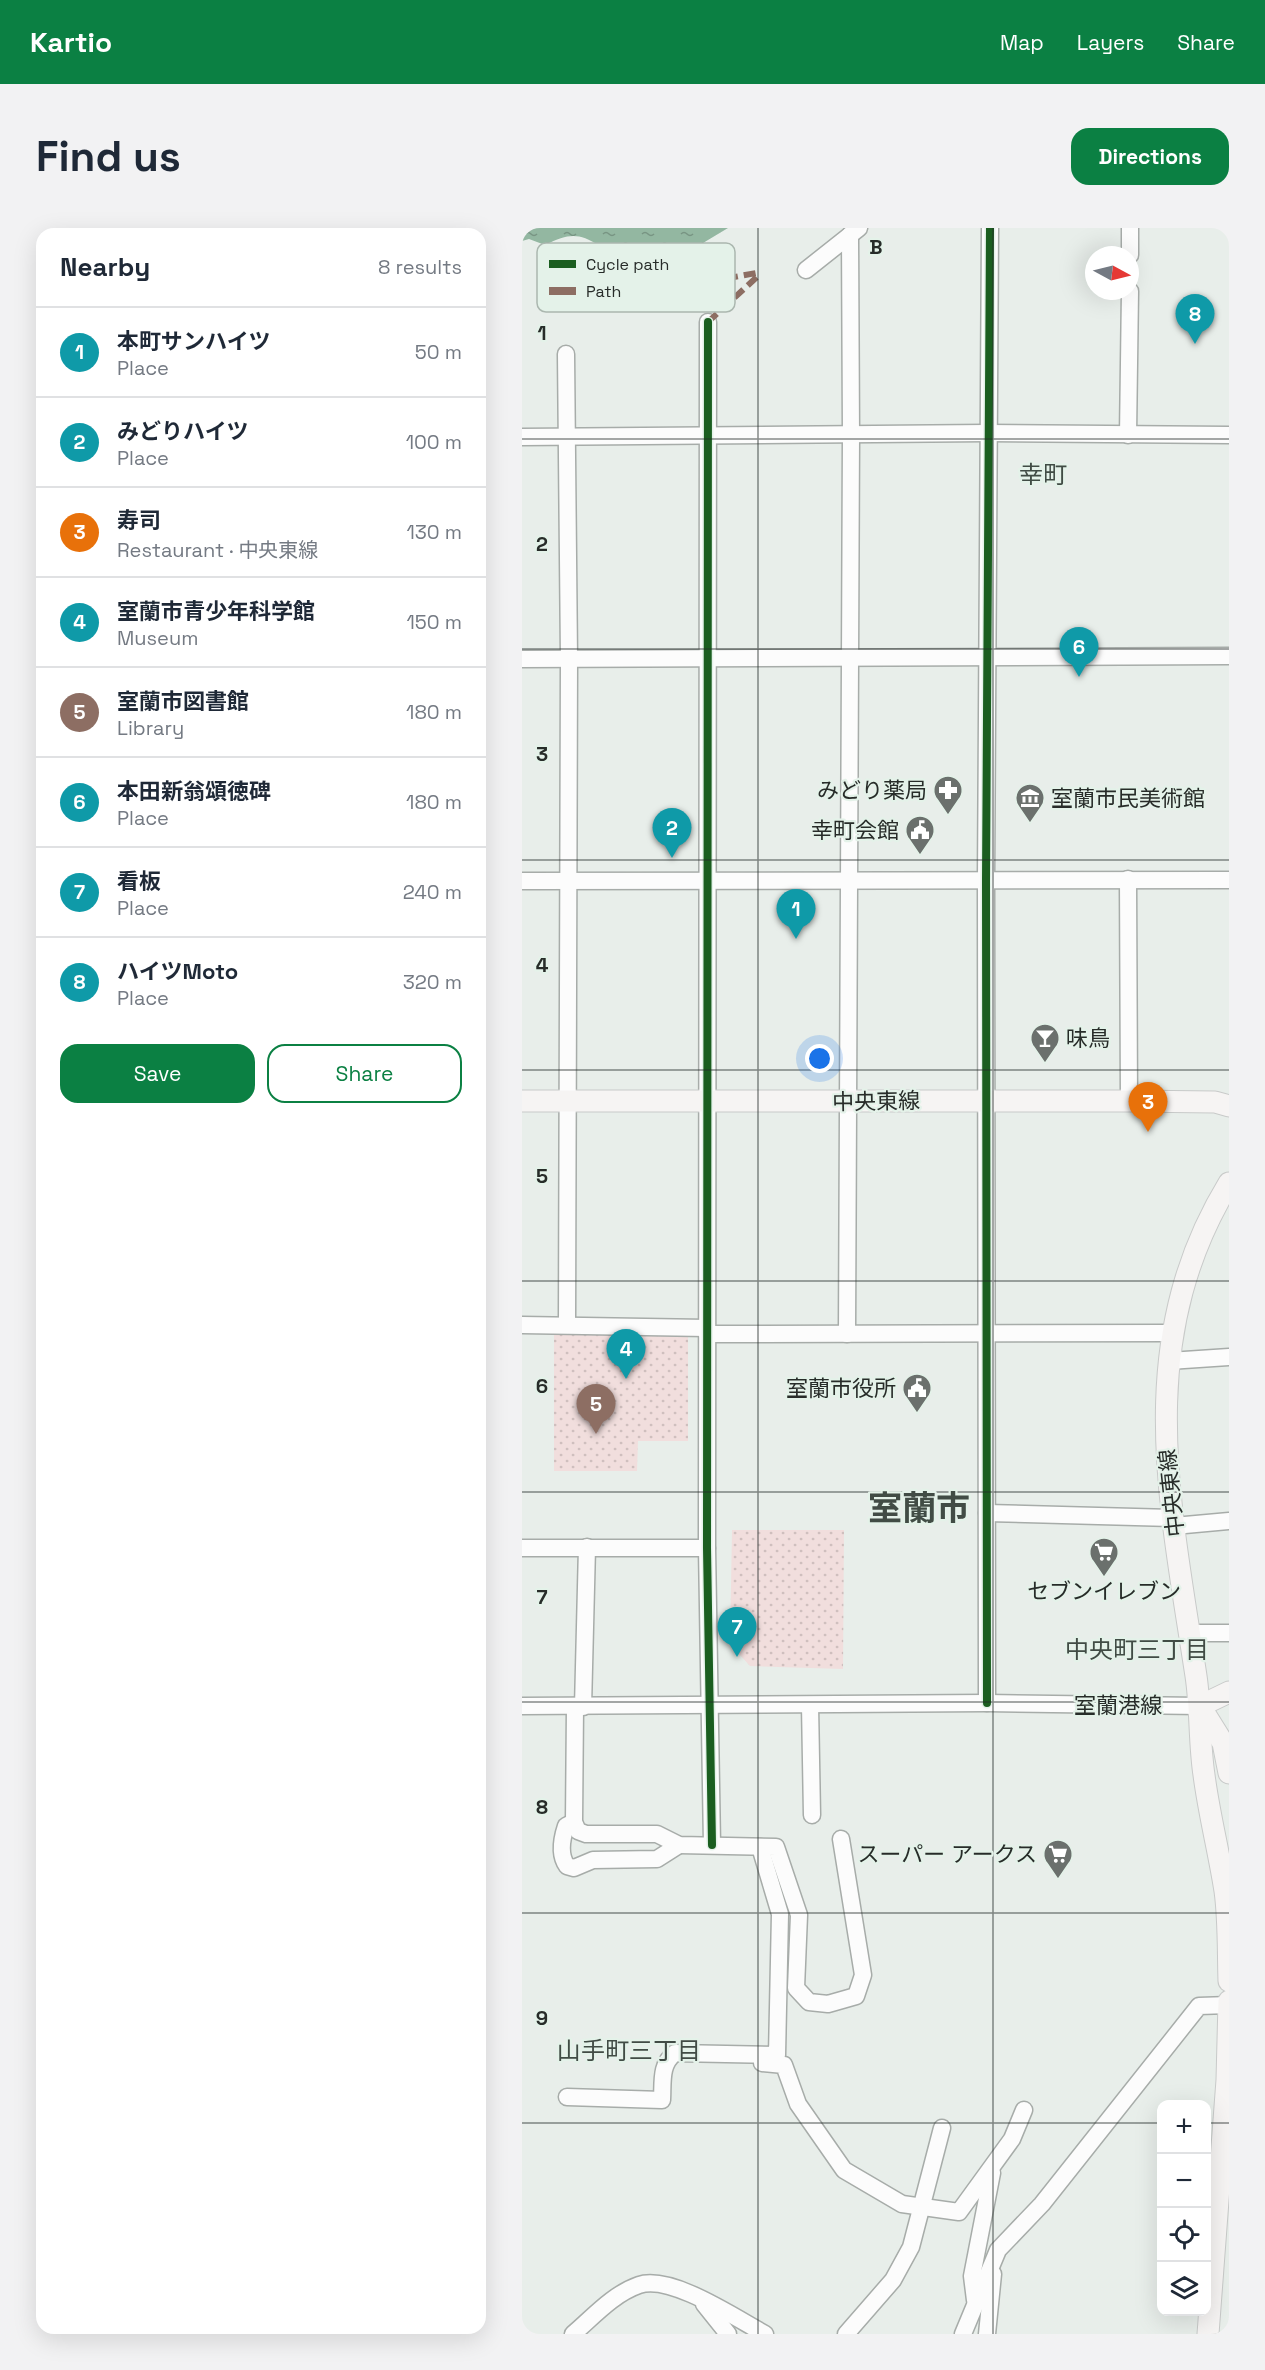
<!DOCTYPE html>
<meta charset="utf-8">
<style>
:root{--surface:#fff;--page:#f2f2f3;--text:#1f2937;--muted:#747a83;--line:#e0e1e3;--accent:#0b8043}
body{margin:0;font-family:"Space Grotesk","Noto Sans JP",sans-serif;background:var(--page);color:var(--text)}
.controls{position:absolute;right:18px;bottom:18px;display:grid;overflow:hidden;border-radius:12px;box-shadow:0 6px 24px #0002}
.controls button{width:54px;height:54px;display:grid;place-items:center;padding:0;border:0;border-bottom:2px solid var(--line);background:var(--surface);color:var(--text);font:30px sans-serif}
.compass{position:absolute;left:563px;top:18px;width:54px;height:54px;border-radius:50%;background:var(--surface);box-shadow:0 6px 24px #0002;rotate:97deg}
.you{position:absolute;left:298px;top:831px;width:21px;height:21px;margin:-15px;border:4px solid #fff;border-radius:50%;background:#1a73e8;box-shadow:0 0 0 9px #1a73e833}
.badge{display:grid;place-items:center;width:39px;height:39px;border-radius:50%;background:var(--accent);color:#fff;font-size:20px;font-weight:700}
.pin{position:absolute;translate:-50% -50px;filter:drop-shadow(0 2px 3px #0008)}
.pin::after{content:'';position:absolute;top:32px;width:21px;height:18px;background:inherit;clip-path:polygon(0 0,100% 0,50% 100%)}
.list{margin:0;padding:0;list-style:none}
h2{display:flex;justify-content:space-between;align-items:center;height:78px;margin:0;padding:0 24px;font-size:26px}
h2 small{font-size:20px;font-weight:400;color:var(--muted)}
.list li{display:grid;grid-template-columns:39px 1fr auto;gap:18px;align-items:center;box-sizing:border-box;height:90px;padding:0 24px;border-top:2px solid var(--line)}
.list b{display:block;font-size:22px;white-space:nowrap}
.list p{margin:0;font-size:20px;white-space:nowrap;color:var(--muted)}
.list em{font-size:20px;font-style:normal;color:var(--muted)}
.actions{display:flex;gap:12px;padding:18px 24px}
.actions a{flex:1;padding:14px 0;border:2px solid var(--accent);border-radius:18px;text-align:center;font-size:21px;color:var(--accent)}
.actions .main{background:var(--accent);color:#fff}
.icon{flex:none;width:33px;height:33px;fill:none;stroke:currentColor;stroke-width:2;stroke-linecap:round;stroke-linejoin:round}
.map{position:relative;flex:none;width:707px;height:2106px;overflow:hidden;border-radius:18px}
header{display:flex;align-items:center;gap:36px;box-sizing:border-box;height:84px;padding:0 30px;background:var(--accent);color:#fff}
header strong{font-size:28px}
nav{display:flex;gap:33px;margin-inline-start:auto;font-size:21px}
.intro{display:flex;align-items:center;justify-content:space-between;box-sizing:border-box;height:144px;padding:0 36px}
h1{margin:0;font-size:42px}
.button{padding:15px 27px;border-radius:18px;background:var(--accent);color:#fff;font-size:21px;font-weight:700}
main{display:flex;gap:36px;padding:0 36px}
aside{flex:1;background:var(--surface);border-radius:18px;box-shadow:0 6px 24px #0002}
.map>svg:first-child{display:block}
.park{fill:url(#park-dots)}
.water{fill:url(#water-ripples)}
.lines{fill:none;stroke-linecap:round;stroke-linejoin:round}
.minor-casing{stroke:#a7aca9;stroke-width:19}
.major-casing{stroke:#c8cac9;stroke-width:23}
.minor{stroke:#fcfcfc;stroke-width:16}
.major{stroke:#f6f4f3;stroke-width:21}
.quiet{stroke:#8d6e63;stroke-width:6;stroke-dasharray:12 6;stroke-linecap:butt}
.cycleway-casing{stroke:#e4f2e9;stroke-width:11}
.cycleway{stroke:#1b5e20;stroke-width:8}
.grid{fill:none;stroke:#272c29;stroke-width:1.5;stroke-opacity:0.55}
.labels{text-anchor:middle;dominant-baseline:central;stroke-width:4.5;stroke-linejoin:round;paint-order:stroke}
.poi-label{font-size:22px;fill:#272c29;stroke:#e4f2e9;text-anchor:end}
.street-label{font-size:22px;fill:#272c29;stroke:#e4f2e9}
.neighbourhood-label{font-size:24px;fill:#414c45;stroke:#e4f2e9}
.town-label{font-size:34px;font-weight:bold;fill:#414c45;stroke:#e4f2e9}
.key{fill:#e4f2e9;stroke:#abb7af;stroke-width:1.5}
.key-label{font-size:16px;fill:#272c29}
.grid-label{font-size:20px;text-anchor:middle;font-weight:bold;fill:#272c29;stroke:#e4f2e9;stroke-width:4.5;stroke-linejoin:round;paint-order:stroke}
</style>
<header>
<strong>Kartio</strong>
<nav><a>Map</a><a>Layers</a><a>Share</a></nav>
</header>
<div class="intro"><h1>Find us</h1><a class="button">Directions</a></div>
<main>
<aside>
<h2>Nearby<small>8 results</small></h2>
<ul class="list">
<li><span class="badge" style="background:#0f9aa8">1</span><div><b>本町サンハイツ</b><p>Place</p></div><em>50 m</em></li>
<li><span class="badge" style="background:#0f9aa8">2</span><div><b>みどりハイツ</b><p>Place</p></div><em>100 m</em></li>
<li><span class="badge" style="background:#e8710a">3</span><div><b>寿司</b><p>Restaurant · 中央東線</p></div><em>130 m</em></li>
<li><span class="badge" style="background:#0f9aa8">4</span><div><b>室蘭市青少年科学館</b><p>Museum</p></div><em>150 m</em></li>
<li><span class="badge" style="background:#8d6e63">5</span><div><b>室蘭市図書館</b><p>Library</p></div><em>180 m</em></li>
<li><span class="badge" style="background:#0f9aa8">6</span><div><b>本田新翁頌徳碑</b><p>Place</p></div><em>180 m</em></li>
<li><span class="badge" style="background:#0f9aa8">7</span><div><b>看板</b><p>Place</p></div><em>240 m</em></li>
<li><span class="badge" style="background:#0f9aa8">8</span><div><b>ハイツMoto</b><p>Place</p></div><em>320 m</em></li>
</ul>
<div class="actions"><a class="main">Save</a><a>Share</a></div>
</aside>
<div class="map">
<svg width="707" height="2106" viewBox="0 0 707 2106">
<defs>
<pattern id="park-dots" width="8" height="8" patternUnits="userSpaceOnUse" patternTransform="scale(1.5)"><rect width="8" height="8" fill="#f1dedd"/><path d="M2 2h.1M6 6h.1" fill="none" stroke="#cfbfbe" stroke-width="1.8" stroke-linecap="round"/></pattern>
<pattern id="water-ripples" width="26" height="14" patternUnits="userSpaceOnUse" patternTransform="scale(1.5)"><rect width="26" height="14" fill="#93b7a1"/><path d="M2 4q2-2 4 0t4 0M15 11q2-2 4 0t4 0" fill="none" stroke="#789583"/></pattern>
</defs>
<rect width="100%" height="100%" fill="#e8eeea"/>
<g class="park">
<path d="M32 1106 166 1107V1213H116L115 1243H32Z"/>
<path d="M210 1302H322L321 1441 228 1438 208 1416Z"/>
</g>
<path class="water" d="M0 0H206L166 24 114 36 79 35 78 18C55 4 47 6 23 17L7 11 0 13Z"/>
<g class="lines">
<g class="minor-casing">
<g id="minor">
<path d="M608 27V0"/>
<path d="M284 42 337 0"/>
<path d="M186 94 185 1320 190 1617"/>
<path d="M44 126 47 431 45 1097"/>
<path d="M606 207 608 63"/>
<path d="M0 209 465 205 707 207"/>
<path d="M0 431 707 428"/>
<path d="M606 651 607 873"/>
<path d="M0 653 707 652"/>
<path d="M0 1097 185 1100"/>
<path d="M185 1106 650 1105"/>
<path d="M325 1106 329 207 328 7"/>
<path d="M647 1133 707 1129"/>
<path d="M465 1285 650 1290"/>
<path d="M652 1298 707 1293"/>
<path d="M0 1320H185"/>
<path d="M668 1405H707"/>
<path d="M465 1475 464 651 468 0"/>
<path d="M288 1477 290 1587"/>
<path d="M0 1478 465 1475 678 1478"/>
<path d="M53 1479 52 1594 56 1603 64 1606H135L157 1617 254 1619 277 1687 274 1760 287 1774 306 1776 334 1768 341 1747 319 1611"/>
<path d="M61 1479 65 1319"/>
<path d="M52 1594 44 1598C40 1610 37 1627 45 1638L52 1640 71 1632 135 1631 157 1617"/>
<path d="M240 1835 262 1837 276 1876 322 1942 380 1976 437 1984 490 1911 502 1882"/>
<path d="M45 1869 140 1872C141 1854 138 1836 153 1825L255 1827 258 1686 238 1619"/>
<path d="M453 2072 450 2048 470 1945"/>
<path d="M182 2076 206 2106"/>
<path d="M51 2106C71 2089 91 2066 117 2057 149 2046 215 2091 243 2106"/>
<path d="M324 2106 371 2052 389 2019 420 1900"/>
<path d="M441 2106 476 2022 520 1976 677 1778 707 1777"/>
<path d="M465 2106 471 2046"/>
</g>
</g>
<g class="major-casing">
<g id="major">
<path d="M0 873H607L693 874 707 878"/>
<path d="M707 955C610 1114 648 1276 674 1448 679 1481 677 1514 682 1547 687 1586 697 1624 703 1663 707 1692 706 1723 707 1753"/>
<path d="M678 1478 701 1515 707 1545"/>
<path d="M678 1478 707 1464"/>
<path d="M686 2106 705 1852 707 1773"/>
</g>
</g>
<use href="#minor" class="minor"/>
<use href="#major" class="major"/>
<path class="quiet" d="M186 94 236 48 234 45 196 52"/>
<g class="cycleway-casing">
<g id="cycleway">
<path d="M186 94 185 1320 190 1617"/>
<path d="M465 1475 464 651 468 0"/>
</g>
</g>
<use href="#cycleway" class="cycleway"/>
</g>
<path class="grid" d="M236 0V2106M471 0V2106M0 211H707M0 421H707M0 632H707M0 842H707M0 1053H707M0 1264H707M0 1474H707M0 1685H707M0 1895H640M684 1895H707"/>
<defs>
<g id="pharmacy-pin" transform="scale(1.5)"><path d="M0 17L-7.5 6A9.5 9.5 0 1 1 7.5 6Z" fill="#6b706d" stroke="#e4f2e9"/><path d="M-2-6h4v4h4v4h-4v4h-4v-4h-4v-4h4Z" fill="#fff"/></g>
<g id="museum-pin" transform="scale(1.5)"><path d="M0 17L-7.5 6A9.5 9.5 0 1 1 7.5 6Z" fill="#6b706d" stroke="#e4f2e9"/><path d="M0-6L6-3V-2H-6V-3ZM-5-1h2V3h-2ZM-1-1h2V3h-2ZM3-1h2V3H3ZM-6 4H6V6H-6Z" fill="#fff"/></g>
<g id="civic-pin" transform="scale(1.5)"><path d="M0 17L-7.5 6A9.5 9.5 0 1 1 7.5 6Z" fill="#6b706d" stroke="#e4f2e9"/><path d="M-.6-6.5H3V-4.5H.6V-3L4-1V1h2V6H-6V1h2V-1L-.6-3ZM-1.2 2.5V6h2.4V2.5Z" fill="#fff"/></g>
<g id="bar-pin" transform="scale(1.5)"><path d="M0 17L-7.5 6A9.5 9.5 0 1 1 7.5 6Z" fill="#6b706d" stroke="#e4f2e9"/><path d="M-6-5H6L.8 .8V4.5H3.5V6h-7V4.5H-.8V.8Z" fill="#fff"/></g>
<g id="supermarket-pin" transform="scale(1.5)"><path d="M0 17L-7.5 6A9.5 9.5 0 1 1 7.5 6Z" fill="#6b706d" stroke="#e4f2e9"/><path d="M-6-5.5h2.5l.6 2H6L4.5 2H-2.5L-4.4-4H-6ZM-1.5 3.2a1.3 1.3 0 1 0 .1 0ZM3 3.2a1.3 1.3 0 1 0 .1 0Z" fill="#fff"/></g>
</defs>
<g fill-rule="evenodd">
<use href="#pharmacy-pin" x="426" y="562"/>
<use href="#museum-pin" x="508" y="570"/>
<use href="#civic-pin" x="398" y="602"/>
<use href="#bar-pin" x="523" y="810"/>
<use href="#civic-pin" x="395" y="1160"/>
<use href="#supermarket-pin" x="582" y="1324"/>
<use href="#supermarket-pin" x="536" y="1626"/>
</g>
<g class="labels">
<g class="poi-label">
<text x="405" y="562">みどり薬局</text>
<text x="529" y="570" text-anchor="start">室蘭市民美術館</text>
<text x="377" y="602">幸町会館</text>
<text x="544" y="810" text-anchor="start">味鳥</text>
<text x="374" y="1160">室蘭市役所</text>
<text x="582" y="1363" text-anchor="middle">セブンイレブン</text>
<text x="515" y="1626">スーパー アークス</text>
</g>
<g class="street-label">
<text transform="translate(354 873) rotate(-1)">中央東線</text>
<text transform="translate(649 1265) rotate(-96)">中央東線</text>
<text x="596" y="1477">室蘭港線</text>
</g>
<g class="neighbourhood-label">
<text x="521" y="246">幸町</text>
<text x="615" y="1421">中央町三丁目</text>
<text x="107" y="1822">山手町三丁目</text>
</g>
<g class="town-label">
<text x="397" y="1280">室蘭市</text>
</g>
</g>
<rect x="15" y="15" width="198" height="69" rx="9" class="key"/>
<rect x="27" y="32" width="27" height="8" fill="#1b5e20"/>
<rect x="27" y="59" width="27" height="8" fill="#8d6e63"/>
<g class="key-label">
<text x="64" y="42">Cycle path</text>
<text x="64" y="69">Path</text>
</g>
<g class="grid-label">
<text x="354" y="26">B</text>
<text x="20" y="112">1</text>
<text x="20" y="323">2</text>
<text x="20" y="533">3</text>
<text x="20" y="744">4</text>
<text x="20" y="955">5</text>
<text x="20" y="1165">6</text>
<text x="20" y="1376">7</text>
<text x="20" y="1586">8</text>
<text x="20" y="1797">9</text>
</g>
</svg>
<div class="controls">
<button>+</button>
<button>−</button>
<button><svg class="icon" aria-label="locate" viewBox="0 0 24 24"><circle cx="12" cy="12" r="6"/><path d="M12 2v4M12 18v4M2 12h4M18 12h4"/></svg></button>
<button><svg class="icon" aria-label="layers" viewBox="0 0 24 24"><path d="M12 4l9 5-9 5-9-5zM3 14l9 5 9-5"/></svg></button>
</div>
<svg class="compass" viewBox="-18 -18 36 36"><path d="M0-13l5 13h-10z" fill="#e53935"/><path d="M0 13l5-13h-10z" fill="#747a83"/></svg>
<div class="you"></div>
<div class="pin badge" style="left:274px;top:711px;background:#0f9aa8">1</div>
<div class="pin badge" style="left:150px;top:630px;background:#0f9aa8">2</div>
<div class="pin badge" style="left:626px;top:904px;background:#e8710a">3</div>
<div class="pin badge" style="left:104px;top:1151px;background:#0f9aa8">4</div>
<div class="pin badge" style="left:74px;top:1206px;background:#8d6e63">5</div>
<div class="pin badge" style="left:557px;top:449px;background:#0f9aa8">6</div>
<div class="pin badge" style="left:215px;top:1429px;background:#0f9aa8">7</div>
<div class="pin badge" style="left:673px;top:116px;background:#0f9aa8">8</div>
</div>
</main>
